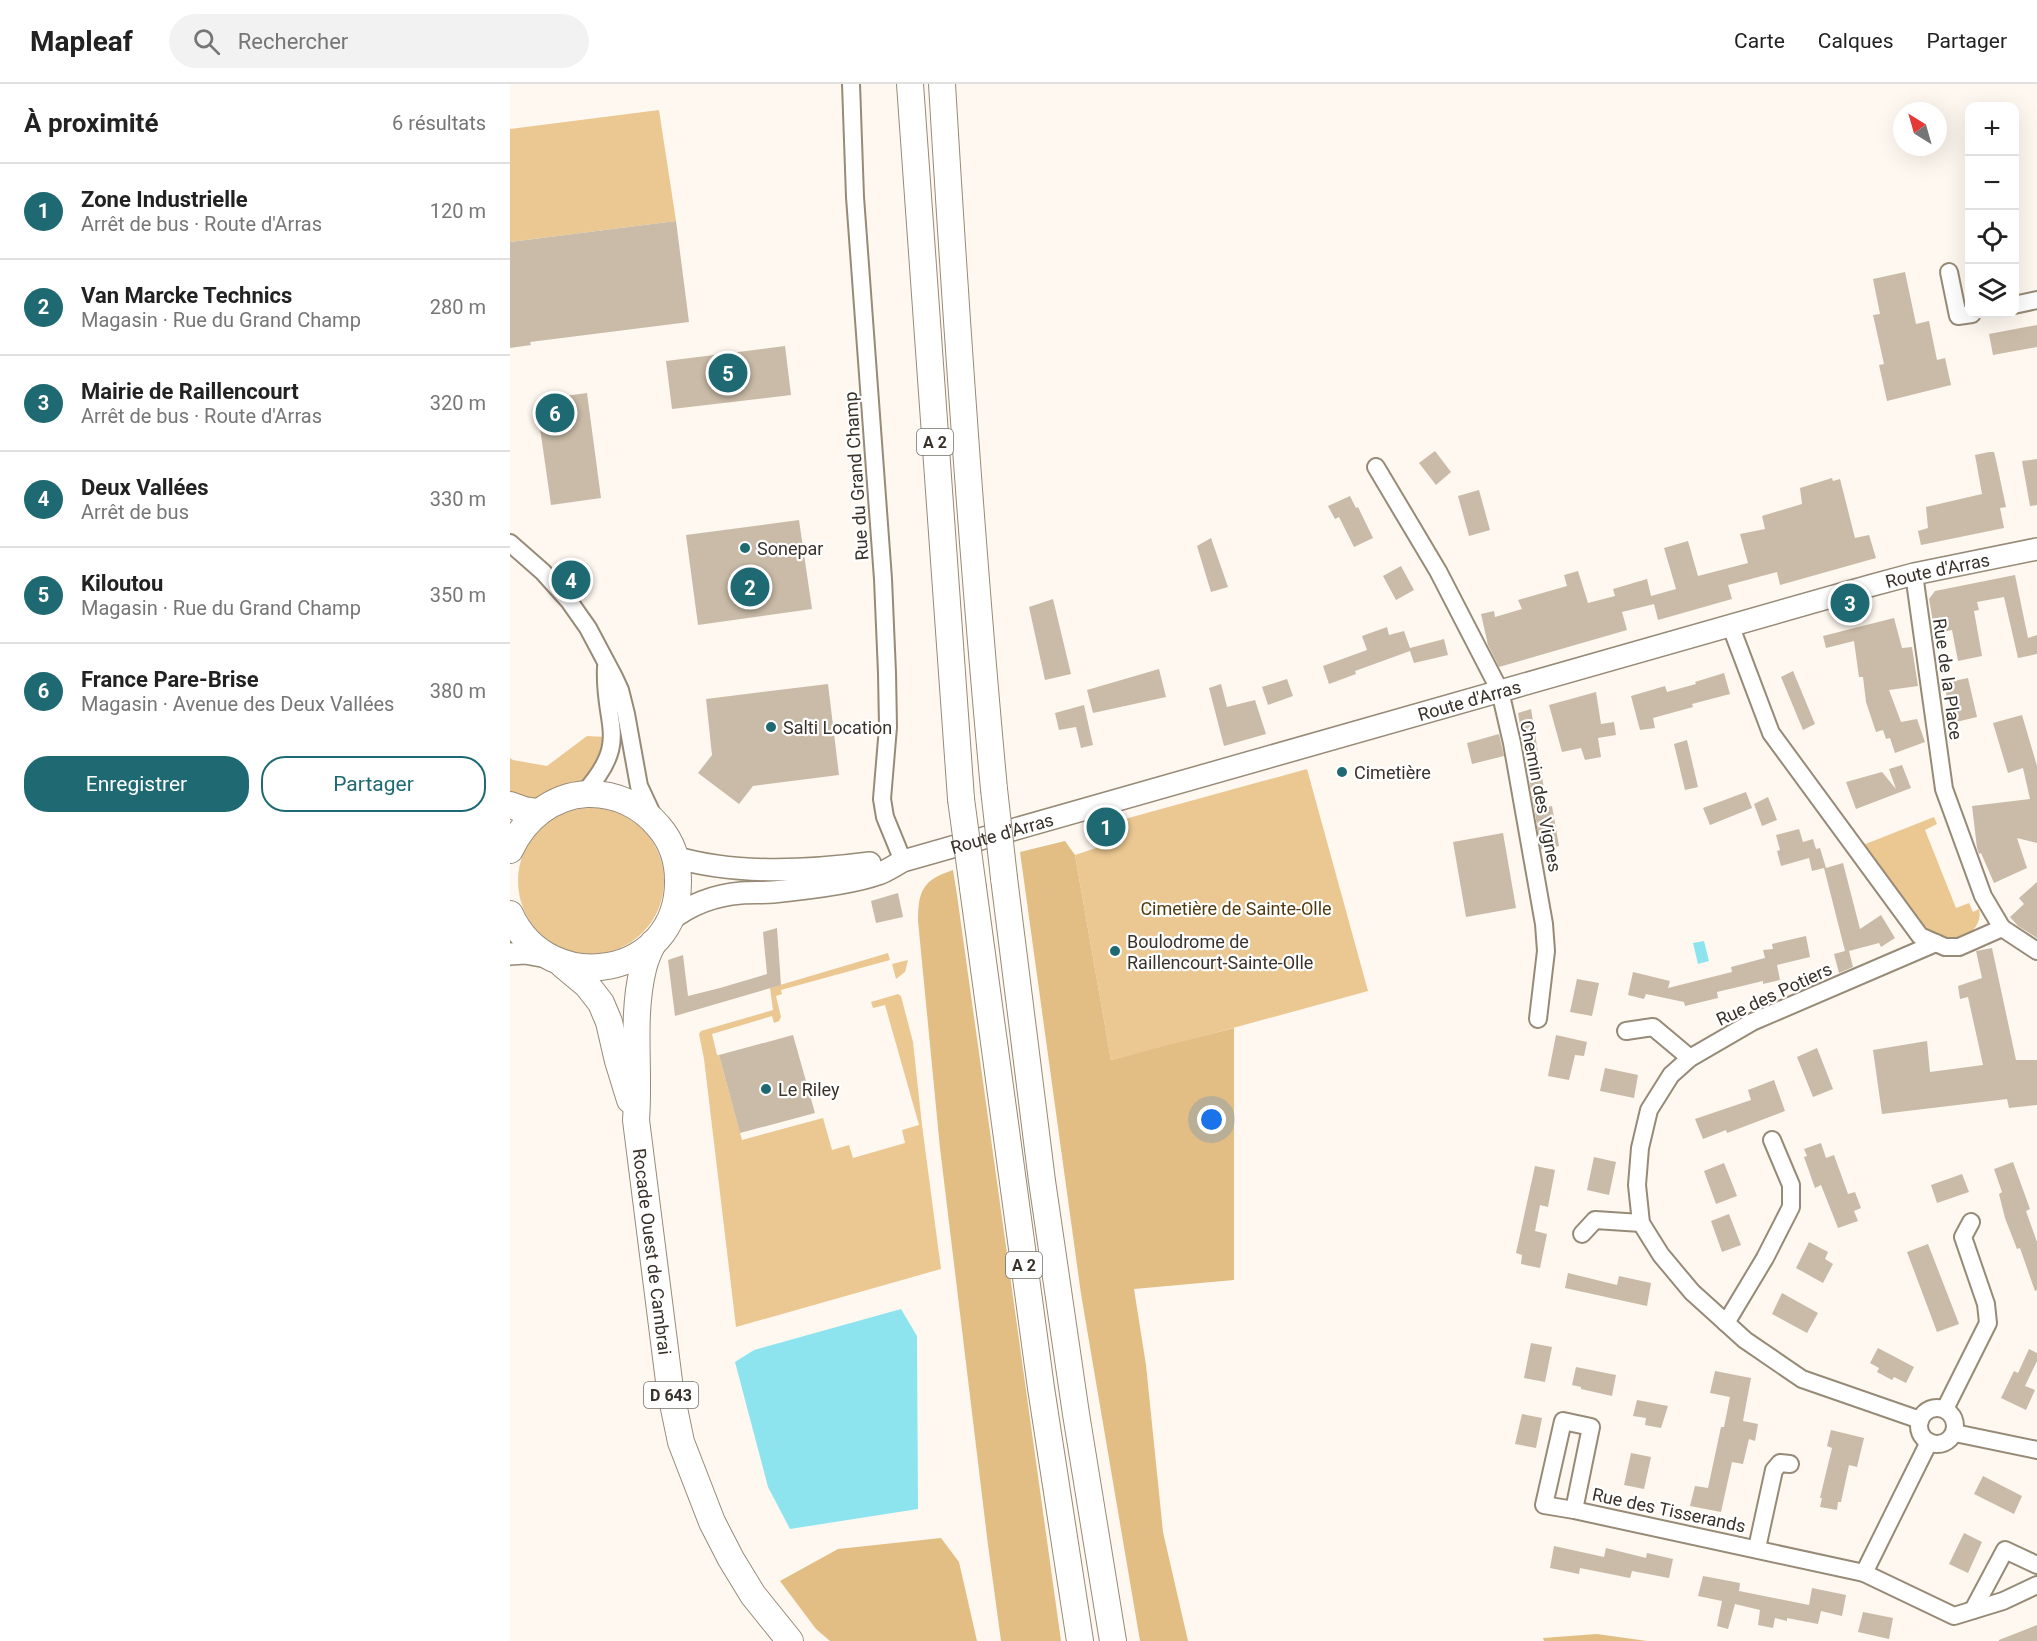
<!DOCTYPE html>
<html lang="fr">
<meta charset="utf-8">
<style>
:root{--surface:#fff;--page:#f2f2f2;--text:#222;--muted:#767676;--line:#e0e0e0;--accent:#1f6a72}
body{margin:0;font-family:Roboto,sans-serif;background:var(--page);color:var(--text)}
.controls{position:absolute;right:18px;top:18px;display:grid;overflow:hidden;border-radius:12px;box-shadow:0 6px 24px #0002}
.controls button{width:54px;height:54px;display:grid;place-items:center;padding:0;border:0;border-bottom:2px solid var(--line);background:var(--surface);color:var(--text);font:30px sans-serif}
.compass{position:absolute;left:1383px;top:18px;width:54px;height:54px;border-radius:50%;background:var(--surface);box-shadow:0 6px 24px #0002;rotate:323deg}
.you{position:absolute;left:702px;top:1036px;width:21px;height:21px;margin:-15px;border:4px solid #fff;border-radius:50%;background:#1a73e8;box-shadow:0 0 0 9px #1a73e833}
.badge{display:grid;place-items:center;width:39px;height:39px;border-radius:50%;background:var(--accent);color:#fff;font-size:20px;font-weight:700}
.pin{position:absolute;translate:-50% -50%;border:3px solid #fff;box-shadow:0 2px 6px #0006}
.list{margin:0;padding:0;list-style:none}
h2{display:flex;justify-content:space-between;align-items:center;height:78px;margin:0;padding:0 24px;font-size:26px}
h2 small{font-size:20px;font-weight:400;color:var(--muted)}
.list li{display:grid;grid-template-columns:39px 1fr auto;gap:18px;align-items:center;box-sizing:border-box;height:96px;padding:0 24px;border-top:2px solid var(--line)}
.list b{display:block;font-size:22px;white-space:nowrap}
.list p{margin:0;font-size:20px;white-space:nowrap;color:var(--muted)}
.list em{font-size:20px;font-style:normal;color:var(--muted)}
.actions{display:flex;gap:12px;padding:18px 24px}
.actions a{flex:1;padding:14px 0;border:2px solid var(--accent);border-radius:24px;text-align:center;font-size:21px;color:var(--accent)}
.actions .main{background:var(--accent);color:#fff}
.icon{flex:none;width:33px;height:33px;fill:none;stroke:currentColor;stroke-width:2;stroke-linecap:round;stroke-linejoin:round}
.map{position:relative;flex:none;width:1527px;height:1557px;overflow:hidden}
header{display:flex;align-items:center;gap:36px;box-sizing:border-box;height:84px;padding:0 30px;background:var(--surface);border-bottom:2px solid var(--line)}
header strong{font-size:28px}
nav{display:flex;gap:33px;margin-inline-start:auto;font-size:21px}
.search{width:420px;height:54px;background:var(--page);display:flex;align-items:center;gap:15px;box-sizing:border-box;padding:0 21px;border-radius:33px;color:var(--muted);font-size:22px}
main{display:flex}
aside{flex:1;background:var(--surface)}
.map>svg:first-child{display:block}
.green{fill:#ebc892}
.forest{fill:#e2be84}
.water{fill:#8de4ee}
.building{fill:#c9bba7}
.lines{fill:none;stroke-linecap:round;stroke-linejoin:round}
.minor-casing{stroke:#978a76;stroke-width:20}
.major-casing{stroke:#978a76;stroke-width:24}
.highway-casing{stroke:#978a76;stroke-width:28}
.minor{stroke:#fff;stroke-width:16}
.major{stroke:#fff;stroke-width:21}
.highway{stroke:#fff;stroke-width:26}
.highway-bridge-casing{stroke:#978a76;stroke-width:28;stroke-linecap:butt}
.highway-bridge{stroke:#fff;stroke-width:26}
.poi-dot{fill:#1f6a72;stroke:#fff;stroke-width:2}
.labels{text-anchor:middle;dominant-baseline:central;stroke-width:4.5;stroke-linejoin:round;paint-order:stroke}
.shield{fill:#fff;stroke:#74706a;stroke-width:1.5}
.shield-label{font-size:16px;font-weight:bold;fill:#38322a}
.street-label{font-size:18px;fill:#38322a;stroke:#fff}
.poi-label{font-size:18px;fill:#38322a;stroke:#fff;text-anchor:start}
.park-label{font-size:18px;fill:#52390b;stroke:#fff}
</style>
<header>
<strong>Mapleaf</strong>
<div class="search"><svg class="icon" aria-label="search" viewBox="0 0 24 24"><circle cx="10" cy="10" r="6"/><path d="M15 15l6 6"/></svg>Rechercher</div>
<nav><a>Carte</a><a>Calques</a><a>Partager</a></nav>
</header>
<main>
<aside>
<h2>À proximité<small>6 résultats</small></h2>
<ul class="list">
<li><span class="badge">1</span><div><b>Zone Industrielle</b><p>Arrêt de bus · Route d'Arras</p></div><em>120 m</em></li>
<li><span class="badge">2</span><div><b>Van Marcke Technics</b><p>Magasin · Rue du Grand Champ</p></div><em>280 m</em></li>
<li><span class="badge">3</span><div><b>Mairie de Raillencourt</b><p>Arrêt de bus · Route d'Arras</p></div><em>320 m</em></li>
<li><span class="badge">4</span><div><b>Deux Vallées</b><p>Arrêt de bus</p></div><em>330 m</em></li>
<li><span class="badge">5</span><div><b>Kiloutou</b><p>Magasin · Rue du Grand Champ</p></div><em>350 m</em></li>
<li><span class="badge">6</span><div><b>France Pare-Brise</b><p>Magasin · Avenue des Deux Vallées</p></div><em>380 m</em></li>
</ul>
<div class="actions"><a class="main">Enregistrer</a><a>Partager</a></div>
</aside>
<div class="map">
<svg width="1527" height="1557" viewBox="0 0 1527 1557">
<rect width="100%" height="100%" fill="#fef8f0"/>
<g class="green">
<path d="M149 26 166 137 0 158V45Z"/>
<path d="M77 652 97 653 95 673 77 695 65 702 29 716 0 715V674L3 676 37 682Z"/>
<path d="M797 685 858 907 654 963 601 976 565 771 598 760 593 741Z"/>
<circle cx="81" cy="797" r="73"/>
<path d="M1424 733 1427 740 1415 746 1446 824 1459 819 1463 828 1469 825C1474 845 1450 860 1432 857 1427 856 1422 852 1418 851L1353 761Z"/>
<path d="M378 869 380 876 271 906 272 910 266 912 271 933 269 937 264 939 262 932 202 950 207 971H209L232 1056 313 1034 322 1066 339 1061 343 1074 395 1059 392 1046 409 1041 375 921 363 924 361 918 388 910 391 912 403 958 412 1041 431 1185 226 1243 194 975 189 950 191 947 263 926 260 904Z"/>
<path d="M398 876 395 888 386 895 382 880Z"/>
</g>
<g class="forest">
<path d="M555 757 565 771 601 976 724 944V1196L624 1205 636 1281 653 1448 678 1557H630L571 1210 510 768Z"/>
<path d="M443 786 447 811 551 1557H491L478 1461 430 1064 408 837C408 806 413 796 443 786Z"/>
<path d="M431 1454 449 1478 467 1557H320L306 1545 270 1497 328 1465Z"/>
<path d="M1087 1550 1137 1557H1034L1033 1554Z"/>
</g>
<g class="water">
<path d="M1194 857 1199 877 1188 880 1183 859Z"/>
<path d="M391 1225 407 1252 408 1425 280 1445 258 1403 225 1278 244 1266Z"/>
</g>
<g class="building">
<path d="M166 137 179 238 20 258 21 261 0 264V158Z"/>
<path d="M1395 188 1406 240 1419 237 1427 276 1435 274 1441 301 1377 317 1369 281 1374 280 1363 231 1370 230 1363 195Z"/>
<path d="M1527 241V263L1483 271 1479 250Z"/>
<path d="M275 262 281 311 162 325 156 277Z"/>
<path d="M77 309 91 414 41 421 26 316Z"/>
<path d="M925 367 941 388 926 401 909 379Z"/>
<path d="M1479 368H1484L1486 376 1496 423 1490 424 1494 444 1411 461 1408 447 1418 444 1416 423 1472 410 1465 371Z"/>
<path d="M1527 375V421L1520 422 1512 377Z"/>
<path d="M1322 394 1323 397 1330 395 1345 454 1359 451 1366 474 1270 501 1267 488 1218 501 1222 515 1148 536 1144 520 1112 528 1117 546 989 583 978 561 971 530 984 527 985 533 1012 525 1008 516 1057 502 1054 491 1068 487 1078 519 1105 512 1103 505 1137 495 1141 512 1166 505 1154 464 1178 457 1188 492 1238 479 1230 450 1255 445 1252 432 1292 420 1290 404Z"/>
<path d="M969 406 980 446 959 452 948 412Z"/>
<path d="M840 412 846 424 848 423 863 454 844 463 829 433 825 435 818 422Z"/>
<path d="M289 436 302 525 188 541 176 451Z"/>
<path d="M701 454 718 503 701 508 687 462Z"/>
<path d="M891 482 904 506 886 516 873 492Z"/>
<path d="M1505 491 1518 554 1527 551V570L1508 574 1494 513 1467 518 1469 526 1464 527 1472 572 1448 577 1442 546 1425 550 1419 515 1425 507Z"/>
<path d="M543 515 561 590 535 596 519 523Z"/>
<path d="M1384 534 1392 564 1402 563 1408 602 1379 606 1391 638 1407 635 1415 658 1385 669 1380 654 1376 655 1373 646 1366 648 1356 618 1353 593H1349L1344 557 1316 564 1313 552Z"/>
<path d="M877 543 879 551 894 547 900 564 934 555 938 571 904 579 900 567 845 587 846 590 819 600 813 582 857 566 852 552Z"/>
<path d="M649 585 656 613 583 629 577 606Z"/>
<path d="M1283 587 1305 640 1293 646 1271 593Z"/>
<path d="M1214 589 1220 610 1182 620 1183 623 1143 634 1145 644 1130 646 1121 612 1155 602 1157 608 1186 600 1185 598Z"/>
<path d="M1458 594 1467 633 1442 639 1434 599Z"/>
<path d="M777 595 783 612 758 621 752 603Z"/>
<path d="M318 600 329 691 243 702 229 720 188 689 202 671 196 615Z"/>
<path d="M711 600 717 623 745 616 756 650 714 662 699 604Z"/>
<path d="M1086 608 1091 640 1104 638 1106 651 1088 654 1091 673 1075 676 1071 664 1052 668 1039 621Z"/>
<path d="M574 621 583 661 571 664 566 643 549 646 545 629Z"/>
<path d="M1021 625 1037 723 1042 722 1049 762 1031 765 1008 629Z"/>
<path d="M1512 631 1527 682V759L1507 754 1517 784 1484 799 1471 769 1469 770 1467 764 1462 722 1520 715 1513 684 1498 689 1483 639Z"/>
<path d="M989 650 994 672 962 680 957 659Z"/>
<path d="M1177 656 1188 703 1175 706 1164 660Z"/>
<path d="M1392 681 1401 704 1346 725 1336 698 1372 688 1386 705 1379 685Z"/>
<path d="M1236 708 1242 724 1200 741 1193 724Z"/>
<path d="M1258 713 1267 736 1252 742 1244 720Z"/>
<path d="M1289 745 1293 758 1303 755 1306 765 1310 764 1316 784 1333 779 1350 845 1371 831 1385 854 1371 863 1369 859 1339 867 1343 883 1329 889 1324 870 1335 867 1314 784 1302 787 1299 774 1271 782 1267 767 1270 766 1266 751Z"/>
<path d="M993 749 1006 824 956 833 943 758Z"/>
<path d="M1527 798V854L1508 842 1500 833 1514 820 1509 814Z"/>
<path d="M388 809 393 833 366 839 361 817Z"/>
<path d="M267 844 271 901 165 932 158 876 173 871 178 912 210 904 257 890 253 848Z"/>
<path d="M1296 852 1300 873 1267 881 1270 896 1253 900V897L1207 908 1208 914 1175 922 1174 918 1136 910 1134 915 1118 911 1123 888 1160 897 1158 904 1222 888 1221 883 1255 874 1253 866 1263 865 1262 860Z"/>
<path d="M1482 864 1506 976H1527V1021L1499 1024 1497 1015 1372 1030 1363 966 1417 957 1420 988 1473 981 1458 913 1450 915 1448 902 1472 894 1466 867Z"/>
<path d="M1067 895 1089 899 1082 932 1060 928Z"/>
<path d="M283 951 305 1029 230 1049 209 971Z"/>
<path d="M1046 951 1077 958 1074 972 1065 971 1059 996 1038 992Z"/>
<path d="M1307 964 1323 1005 1303 1013 1287 973Z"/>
<path d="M1095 984 1128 991 1124 1014 1090 1007Z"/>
<path d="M1264 996 1275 1027 1217 1049 1216 1046 1193 1055 1185 1035 1241 1016 1238 1006Z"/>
<path d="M1311 1059 1316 1074 1324 1071 1338 1110 1345 1108 1351 1124 1344 1127 1348 1137 1328 1144 1311 1101 1305 1104 1294 1073 1297 1072 1294 1065Z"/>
<path d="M1084 1073 1106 1078 1099 1111 1077 1106Z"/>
<path d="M1503 1078 1520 1125 1516 1127 1527 1158V1206L1525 1207 1510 1164 1507 1165 1495 1134 1489 1110 1492 1108 1484 1085Z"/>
<path d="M1214 1079 1227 1112 1206 1120 1194 1087Z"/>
<path d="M1025 1082 1045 1086 1038 1123 1030 1121 1025 1147 1037 1150 1030 1184 1011 1180 1012 1171 1006 1169Z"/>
<path d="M1452 1090 1459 1108 1427 1119 1421 1101Z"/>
<path d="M1219 1130 1231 1161 1212 1168 1201 1137Z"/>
<path d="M1299 1158 1318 1168 1315 1175 1323 1180 1313 1199 1286 1184Z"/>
<path d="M1418 1160 1449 1240 1427 1248 1397 1168Z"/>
<path d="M1058 1189 1107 1201 1109 1192 1141 1199 1137 1222 1055 1204Z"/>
<path d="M1272 1209 1308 1229 1297 1249 1262 1230Z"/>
<path d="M1021 1259 1042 1263 1035 1298 1014 1294Z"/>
<path d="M1368 1264 1404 1283 1396 1299 1384 1293 1382 1296 1367 1288 1369 1284 1360 1279Z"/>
<path d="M1519 1265 1527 1269V1277L1515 1302 1525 1306 1516 1326 1491 1314 1504 1287 1508 1289Z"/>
<path d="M1066 1283 1106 1291 1102 1312 1071 1305V1303L1062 1301Z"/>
<path d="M1205 1287 1241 1294 1233 1337 1248 1340 1245 1357 1239 1355 1233 1380 1222 1378 1211 1428 1180 1422 1185 1402 1198 1404 1211 1343H1214L1220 1313 1200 1309Z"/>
<path d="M1127 1316 1158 1322 1151 1344 1135 1341 1136 1334 1123 1332Z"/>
<path d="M1012 1330 1032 1334 1026 1364 1005 1360Z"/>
<path d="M1321 1346 1354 1354 1347 1383 1339 1381 1331 1418H1328L1327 1426 1310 1423 1312 1414H1310L1322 1364 1317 1362Z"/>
<path d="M1121 1369 1141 1373 1134 1405 1114 1401Z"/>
<path d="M1473 1392 1512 1412 1504 1430 1464 1410Z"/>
<path d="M1454 1449 1472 1458 1458 1489 1439 1480Z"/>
<path d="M1044 1462 1094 1473 1096 1464 1136 1474 1137 1469 1163 1475 1159 1494 1122 1487 1120 1494 1070 1484 1069 1490 1040 1484Z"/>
<path d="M1193 1492 1230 1499 1229 1507 1299 1521 1302 1504 1336 1511 1332 1532 1311 1527 1308 1540 1277 1534V1537L1265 1534 1263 1544 1248 1541 1250 1526 1225 1520 1218 1545 1207 1542 1212 1517 1188 1512Z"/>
<path d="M1353 1528 1383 1534 1379 1555 1348 1548Z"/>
<path d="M1527 1541V1557H1489V1556Z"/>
</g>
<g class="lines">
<g class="minor-casing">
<g id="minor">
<path d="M341 0 345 113 373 495 377 589 378 643 372 715 375 733 393 777"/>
<path d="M1439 188 1448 232 1462 230"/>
<path d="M1504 221 1527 216"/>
<path d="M866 383 928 487 990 607 1002 659 1034 840 1036 867 1028 935"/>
<path d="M0 459 33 488 59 517 78 544 104 593 110 606 116 630 129 702 143 732"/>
<path d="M1221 543 1261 649 1410 852 1435 863H1449L1492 844 1473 812 1434 705 1404 490"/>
<path d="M73 710C122 656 93 642 96 583"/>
<path d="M1492 844 1527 867"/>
<path d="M1116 947 1143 943 1180 974"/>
<path d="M1072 1150 1085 1136 1131 1139"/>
<path d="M1216 1239 1255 1174 1281 1123V1101L1262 1056"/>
<circle cx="1427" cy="1342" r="18"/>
<path d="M1435 1325 1478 1239 1476 1220 1453 1153 1461 1138"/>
<path d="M1410 1336 1292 1295 1235 1256 1182 1208 1151 1171 1131 1139 1127 1101 1130 1064 1139 1026 1161 991 1180 974 1242 938 1426 859"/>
<path d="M1445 1349 1527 1366"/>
<path d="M1064 1426 1081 1343 1053 1337 1034 1421 1064 1426 1354 1489 1444 1532 1493 1517 1527 1501"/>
<path d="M1247 1464 1264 1386 1270 1379 1280 1380"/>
<path d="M1354 1489 1419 1358"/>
<path d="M1463 1526 1495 1466 1527 1481"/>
</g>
</g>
<g class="major-casing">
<g id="major">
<path d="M165 773C224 791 299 787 360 779"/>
<path id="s1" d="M159 837C179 821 205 811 231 809 242 808 253 809 263 808 293 805 341 800 368 790 377 787 385 781 393 777L1363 501 1404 490 1527 465"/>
<path d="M0 870 15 869 37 873"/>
</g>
</g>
<g class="highway-casing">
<g id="highway">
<path d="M400 0 451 715"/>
<path d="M432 0C446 235 462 470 484 705"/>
<path d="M0 721 14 726 28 728"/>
<path d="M0 766C14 735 42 712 77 710 105 709 131 721 149 743 162 758 168 777 168 797 169 893 39 916 0 830"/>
<path d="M494 794 532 1097 566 1330 603 1557"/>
<path d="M463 804 531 1304 570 1557"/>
<path id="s2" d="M143 859C139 867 135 876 133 885 121 934 130 986 126 1036L160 1305 171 1358 202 1438 221 1475 243 1511 280 1557"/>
<path d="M53 881 77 901 91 919 99 938 108 977 120 1016"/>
</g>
</g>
<use href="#minor" class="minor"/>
<use href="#major" class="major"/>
<use href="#highway" class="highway"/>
<g class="highway-bridge-casing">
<g id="highway-bridge">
<path d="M484 705 494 794"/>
<path d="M451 715 463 804"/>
</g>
</g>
<use href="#highway-bridge" class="highway-bridge"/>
</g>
<g class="poi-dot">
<circle cx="235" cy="464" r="6"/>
<circle cx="261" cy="643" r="6"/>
<circle cx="832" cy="688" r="6"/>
<circle cx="605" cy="867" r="6"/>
<circle cx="256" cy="1005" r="6"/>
</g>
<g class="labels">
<g class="shield">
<rect x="407" y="345" width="36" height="26" rx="4.5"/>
<rect x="496" y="1168" width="36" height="26" rx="4.5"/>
<rect x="134" y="1298" width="54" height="26" rx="4.5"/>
</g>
<g class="shield-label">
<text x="425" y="358">A 2</text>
<text x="514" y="1181">A 2</text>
<text x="161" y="1311">D 643</text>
</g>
<g class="street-label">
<text transform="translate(346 392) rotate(-94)">Rue du Grand Champ</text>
<text stroke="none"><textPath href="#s1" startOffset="1320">Route d'Arras</textPath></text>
<text transform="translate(1438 595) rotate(82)">Rue de la Place</text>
<text stroke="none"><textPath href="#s1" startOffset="834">Route d'Arras</textPath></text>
<text transform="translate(1031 712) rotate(79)">Chemin des Vignes</text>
<text stroke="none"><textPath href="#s1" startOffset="348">Route d'Arras</textPath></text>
<text transform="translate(1264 910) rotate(-25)">Rue des Potiers</text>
<text stroke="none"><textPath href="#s2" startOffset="312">Rocade Ouest de Cambrai</textPath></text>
<text transform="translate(1159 1426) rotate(12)">Rue des Tisserands</text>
</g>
<g class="poi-label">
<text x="247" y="464">Sonepar</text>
<text x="273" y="643">Salti Location</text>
<text x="844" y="688">Cimetière</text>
<text x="617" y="857">Boulodrome de<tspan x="617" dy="21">Raillencourt-Sainte-Olle</tspan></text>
<text x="268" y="1005">Le Riley</text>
</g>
<g class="park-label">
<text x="726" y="824">Cimetière de Sainte-Olle</text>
</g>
</g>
</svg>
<div class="controls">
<button>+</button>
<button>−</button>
<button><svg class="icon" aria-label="locate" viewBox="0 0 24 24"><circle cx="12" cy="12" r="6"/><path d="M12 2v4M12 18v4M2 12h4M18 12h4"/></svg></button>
<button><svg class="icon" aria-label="layers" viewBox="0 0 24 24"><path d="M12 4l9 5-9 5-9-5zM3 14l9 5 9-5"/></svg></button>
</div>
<svg class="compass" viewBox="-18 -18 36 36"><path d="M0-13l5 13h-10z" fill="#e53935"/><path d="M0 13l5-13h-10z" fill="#767676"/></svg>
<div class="you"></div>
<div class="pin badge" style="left:596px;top:743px">1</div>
<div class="pin badge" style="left:240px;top:503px">2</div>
<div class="pin badge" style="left:1340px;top:519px">3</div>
<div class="pin badge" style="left:61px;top:496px">4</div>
<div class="pin badge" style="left:218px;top:289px">5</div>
<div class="pin badge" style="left:45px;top:329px">6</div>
</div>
</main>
